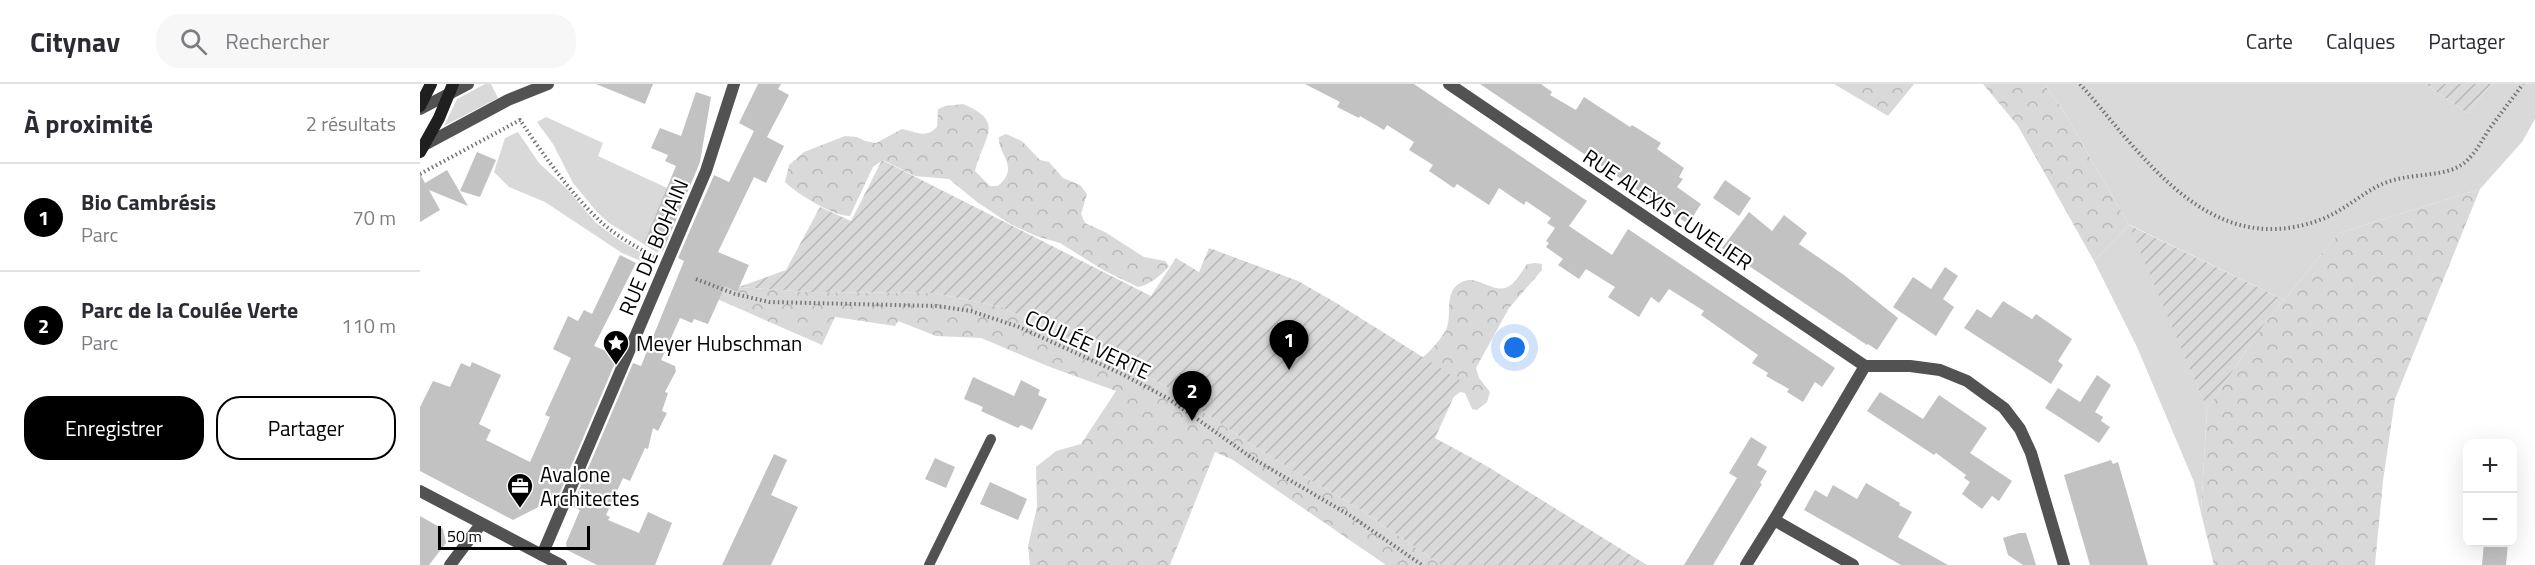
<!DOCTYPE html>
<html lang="fr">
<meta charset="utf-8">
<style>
:root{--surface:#fff;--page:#f7f7f7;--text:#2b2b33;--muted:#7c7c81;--line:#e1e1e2;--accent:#000}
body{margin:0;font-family:"Titillium Web",sans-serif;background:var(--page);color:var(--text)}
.controls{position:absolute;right:18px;bottom:18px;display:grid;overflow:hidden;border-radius:12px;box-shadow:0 6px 24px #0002}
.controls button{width:54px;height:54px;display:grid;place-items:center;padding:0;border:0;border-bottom:2px solid var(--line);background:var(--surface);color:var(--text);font:30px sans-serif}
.scale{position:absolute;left:18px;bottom:15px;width:152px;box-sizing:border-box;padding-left:6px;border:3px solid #000;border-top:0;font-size:16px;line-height:21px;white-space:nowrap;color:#000;-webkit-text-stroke:4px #fff;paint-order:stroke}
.you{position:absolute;left:1095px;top:264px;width:21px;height:21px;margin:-15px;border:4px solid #fff;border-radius:50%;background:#1a73e8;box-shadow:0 0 0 9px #1a73e833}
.badge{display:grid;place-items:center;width:39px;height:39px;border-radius:50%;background:var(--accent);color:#fff;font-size:20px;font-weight:700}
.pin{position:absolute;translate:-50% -50px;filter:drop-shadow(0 2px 3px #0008)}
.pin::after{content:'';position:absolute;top:32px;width:21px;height:18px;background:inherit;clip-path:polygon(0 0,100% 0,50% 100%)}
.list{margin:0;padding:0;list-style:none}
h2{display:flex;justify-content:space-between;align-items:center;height:78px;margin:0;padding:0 24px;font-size:26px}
h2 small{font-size:20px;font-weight:400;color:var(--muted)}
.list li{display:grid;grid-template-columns:39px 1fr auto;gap:18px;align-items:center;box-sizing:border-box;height:108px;padding:0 24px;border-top:2px solid var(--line)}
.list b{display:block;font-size:22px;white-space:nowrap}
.list p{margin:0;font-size:20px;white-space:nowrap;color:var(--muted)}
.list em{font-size:20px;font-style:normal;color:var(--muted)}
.actions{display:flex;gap:12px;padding:18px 24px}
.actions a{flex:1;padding:14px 0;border:2px solid var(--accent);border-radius:24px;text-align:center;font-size:21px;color:var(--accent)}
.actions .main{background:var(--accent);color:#fff}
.icon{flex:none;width:33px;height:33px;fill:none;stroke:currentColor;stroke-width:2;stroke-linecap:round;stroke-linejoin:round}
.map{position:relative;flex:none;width:2115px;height:481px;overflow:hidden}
header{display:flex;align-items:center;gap:36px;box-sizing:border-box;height:84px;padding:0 30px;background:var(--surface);border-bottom:2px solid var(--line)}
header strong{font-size:28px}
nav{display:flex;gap:33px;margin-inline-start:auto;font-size:21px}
.search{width:420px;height:54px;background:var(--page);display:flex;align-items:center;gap:15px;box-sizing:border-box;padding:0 21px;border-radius:24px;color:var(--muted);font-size:22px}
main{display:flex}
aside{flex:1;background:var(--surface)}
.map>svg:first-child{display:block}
.grass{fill:#d9d9d9}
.forest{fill:url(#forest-crowns)}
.garden{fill:url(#garden-furrows)}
.building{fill:#c2c2c2}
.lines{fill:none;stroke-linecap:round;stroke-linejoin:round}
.path{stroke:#747474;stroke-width:4;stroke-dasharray:1.5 3;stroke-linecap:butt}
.service{stroke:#525252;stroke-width:10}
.minor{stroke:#525252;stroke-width:12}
.secondary{stroke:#1f1f1f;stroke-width:12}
.labels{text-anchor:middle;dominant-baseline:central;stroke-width:4.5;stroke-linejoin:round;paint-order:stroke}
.street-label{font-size:21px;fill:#000;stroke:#fff}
.poi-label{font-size:21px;fill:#000;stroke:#fff;text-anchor:start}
</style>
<header>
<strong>Citynav</strong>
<div class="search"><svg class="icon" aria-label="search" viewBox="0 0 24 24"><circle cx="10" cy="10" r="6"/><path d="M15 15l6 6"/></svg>Rechercher</div>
<nav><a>Carte</a><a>Calques</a><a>Partager</a></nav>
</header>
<main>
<aside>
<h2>À proximité<small>2 résultats</small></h2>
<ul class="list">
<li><span class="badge">1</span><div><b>Bio Cambrésis</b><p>Parc</p></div><em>70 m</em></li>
<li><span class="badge">2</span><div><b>Parc de la Coulée Verte</b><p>Parc</p></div><em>110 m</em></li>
</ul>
<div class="actions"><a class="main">Enregistrer</a><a>Partager</a></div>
</aside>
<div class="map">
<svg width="2115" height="481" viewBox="0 0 2115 481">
<defs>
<pattern id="forest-crowns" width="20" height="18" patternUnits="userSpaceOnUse" patternTransform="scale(1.5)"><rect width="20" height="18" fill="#d9d9d9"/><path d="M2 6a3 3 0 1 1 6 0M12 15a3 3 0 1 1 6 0" fill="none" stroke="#b8b8b8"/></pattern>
<pattern id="garden-furrows" width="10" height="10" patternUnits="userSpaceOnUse" patternTransform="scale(1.5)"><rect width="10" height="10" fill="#d9d9d9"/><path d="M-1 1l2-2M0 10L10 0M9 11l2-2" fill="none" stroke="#b8b8b8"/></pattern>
</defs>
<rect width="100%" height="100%" fill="#fff"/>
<g class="grass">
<path d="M65 0H71L78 14 24 42 37 15Z"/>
<path d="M1624 0H2005L2047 29 2072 0H2115V35L2102 58 2060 105 1919 149 1864 216 1710 141 1787 325 1781 429 1774 398 1717 263 1674 177 1709 141 1644 28Z"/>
<path d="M126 33 183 59 178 72 247 104 238 169 189 139 177 128 153 99 133 60 117 38Z"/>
<path d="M98 48 119 79 148 106 175 138 196 154 235 177 233 182 202 169 125 118 89 103 74 88 85 54Z"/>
</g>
<g class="forest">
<path d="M1414 0H1494L1468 32Z"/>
<path d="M1563 0H1624L1644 28 1709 141 1674 177 1598 42Z"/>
<path d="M543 20C587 38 563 53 555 87L570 102H578C601 83 577 70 579 53L586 50 602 57 620 76 629 78 643 94 660 101 667 110 661 130 665 139 685 148 724 173 745 177 749 182C742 191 729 201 718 203L683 186 640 159 616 152 590 140 557 118 529 95 495 92 463 76 453 83 430 132C413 132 377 110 365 98L369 81 384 68 425 52 437 53 445 57 456 59 482 45C498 48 505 55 517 43L518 25 525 22Z"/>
<path d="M2060 105 1975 315 1963 397 1955 481H1794L1781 429 1787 325 1845 239 1919 149Z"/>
<path d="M1116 179 1122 180V186L1089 224 1056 284 1059 294 1070 308 1067 318 1057 326 1052 325 1045 309 1040 308 1027 318 994 281C1006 271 1018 260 1026 246 1033 231 1023 209 1040 199 1057 188 1073 212 1089 202 1096 198 1102 187 1107 180Z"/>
<path d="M301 200 317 207 319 203 389 208 515 209 581 223 695 274 745 302 843 368 941 426 1021 481H966L813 376 795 368 750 481H610L608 462 617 423 616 383 636 367 661 360 696 307 630 283 561 254 516 252 478 237 475 242 415 233 402 261 272 204Z"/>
</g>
<g class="garden">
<path d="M2005 0H2072L2047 29Z"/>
<path d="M462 76 731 212 756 174 779 188 789 164 878 197 918 220 1041 297 1015 354 1065 381 1227 481H1021L941 426 843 368 745 302 695 274 581 223 515 209 389 208 319 203 366 186 400 123 431 137Z"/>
<path d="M1709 141 1864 216 1845 239 1787 325Z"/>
</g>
<g class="building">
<path d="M176 0H233L225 20Z"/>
<path d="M338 0H361L358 5 369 11 347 53 364 62 346 99 334 93 298 168 329 181 317 208 305 202 288 240 274 235 272 239 260 234 241 276 255 282 256 287 245 308 248 309 242 327 247 329 238 347 233 344 228 365 225 364 210 397 203 394 186 431 190 433 188 436 219 449 228 428 252 439 235 481H177L147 466 146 459 160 426 152 422 213 279 221 282 264 177 258 174 294 91 309 98 334 47 319 39Z"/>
<path d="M885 0H994L1167 117 1149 142 1192 171 1208 145 1415 284 1402 303 1395 298 1383 318 1367 308 1369 305 1346 292 1348 289 1332 279 1338 271 1281 231 1284 227 1249 205 1239 219 1231 213 1219 233 1188 213 1195 203 1166 185 1159 195 1138 181 1143 175 1126 163 1129 159 1126 157 1135 144 1127 139 1131 134 1106 117 1104 121 1079 104 1069 121 1037 100 1034 104 1009 87 1013 81 989 66 994 58 967 41 964 46 940 32 939 34 917 23 920 18Z"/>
<path d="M1060 0H1121L1132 8 1130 11 1156 26 1164 13 1210 43 1212 41 1241 59 1237 65 1264 84 1259 93 1263 95 1257 103 1281 120 1268 140Z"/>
<path d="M276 8 291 13 280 78 243 167 224 159 256 82 245 77 248 71 231 64 240 44 261 52Z"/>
<path d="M57 68 76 76 60 113 40 107Z"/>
<path d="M27 86 48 122 9 106 20 126 0 138V90L5 99Z"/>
<path d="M1305 96 1331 114 1319 132 1293 114Z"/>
<path d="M1329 128 1352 147 1364 131 1387 149 1379 160 1424 191 1478 234 1457 266 1448 260 1447 261 1302 164Z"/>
<path d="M200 171 216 179 174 262 198 272 138 413 93 436 0 387V323L13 297 30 303 41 279 50 283 52 278 81 291 59 340 71 346 66 356 110 378 130 333 125 331 151 274 133 265 148 232 158 237 164 226 172 230Z"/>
<path d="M1525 183 1538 192 1523 215 1534 223 1516 252 1473 223 1493 193 1511 205Z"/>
<path d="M1583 217 1612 235 1616 230 1652 255 1638 277 1643 281 1631 300 1544 244 1557 225 1571 234Z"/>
<path d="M1677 291 1691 301 1675 328 1683 333 1681 337 1690 343 1679 359 1625 324 1638 304 1660 318Z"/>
<path d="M553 293 594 312 601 296 620 306 618 311 627 315 612 346 601 341 598 344 561 327 563 323 544 315Z"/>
<path d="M1460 308 1503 335 1519 311 1567 344 1550 369 1592 397 1579 417 1572 412 1562 425 1542 410 1550 398 1544 394 1546 391 1516 369 1514 371 1447 327Z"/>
<path d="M1331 353 1347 363 1337 381 1347 387 1340 399 1342 400 1293 481H1264L1317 394 1309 389Z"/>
<path d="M354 370 367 376 351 411 378 423 351 481H302Z"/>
<path d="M515 374 535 383 526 404 505 395Z"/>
<path d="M1691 376 1693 380 1698 378 1728 481H1670L1644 391Z"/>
<path d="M570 398 607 415 598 436 560 420Z"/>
<path d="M1446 399 1480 419 1479 421 1492 428 1478 453 1528 481H1481L1384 426 1395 406 1407 413 1413 401 1437 415Z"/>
<path d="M0 432 23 445 26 459 9 481H0Z"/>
<path d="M1599 449H1606L1616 481H1603L1588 471 1583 454Z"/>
<path d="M2064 459H2088L2086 481H2062Z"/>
</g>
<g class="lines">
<g class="path">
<path d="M1660 0C1723 71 1787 175 1897 137 1921 129 1938 112 1960 101 1983 90 2008 93 2031 86 2052 79 2059 60 2070 44 2081 29 2092 15 2103 0"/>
<path d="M0 90 100 36C122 69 151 110 180 137 196 152 215 162 234 173"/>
<path d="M276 195 315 210 349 218 517 222 551 227 599 243 702 290 749 315 832 374 931 432 1002 481"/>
</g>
<path class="service" d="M509 481 571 355"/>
<g class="minor">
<path d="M1029 0 1445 282H1490L1520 286 1547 297 1584 324 1600 345 1611 369 1644 481"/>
<path d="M0 25 48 0"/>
<path d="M6 60 88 16 128 0"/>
<path d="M0 407 141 481"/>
<path d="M122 471 286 87 314 0"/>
<path d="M30 481 61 440"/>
<path d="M1326 481 1354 436"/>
<path d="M1433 481 1354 436 1445 282"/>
</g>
<g class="secondary">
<path d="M0 22 11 0"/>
<path d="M0 68 19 34 33 0"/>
</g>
</g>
<defs>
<g id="sight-pin" transform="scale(1.35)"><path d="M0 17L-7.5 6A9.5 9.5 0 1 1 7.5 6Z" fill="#000" stroke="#fff"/><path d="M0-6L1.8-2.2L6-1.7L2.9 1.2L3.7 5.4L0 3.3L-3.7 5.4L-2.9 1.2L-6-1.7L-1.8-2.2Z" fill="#fff"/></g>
<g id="office-pin" transform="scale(1.35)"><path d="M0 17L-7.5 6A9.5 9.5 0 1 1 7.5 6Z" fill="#000" stroke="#fff"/><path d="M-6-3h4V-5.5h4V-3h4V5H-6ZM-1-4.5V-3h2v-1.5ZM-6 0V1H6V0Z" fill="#fff"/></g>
</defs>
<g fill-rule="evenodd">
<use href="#sight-pin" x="196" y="259"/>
<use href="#office-pin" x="100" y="402"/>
</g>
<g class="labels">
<g class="street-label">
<text transform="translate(1248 125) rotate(34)">RUE ALEXIS CUVELIER</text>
<text transform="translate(233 163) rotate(-67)">RUE DE BOHAIN</text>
<text transform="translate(668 260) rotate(25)">COULÉE VERTE</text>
</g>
<g class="poi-label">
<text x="216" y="259">Meyer Hubschman</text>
<text x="120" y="390">Avalone<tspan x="120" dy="24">Architectes</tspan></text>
</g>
</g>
</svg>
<div class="controls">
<button>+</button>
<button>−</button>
</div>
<div class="scale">50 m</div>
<div class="you"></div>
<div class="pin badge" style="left:869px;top:286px">1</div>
<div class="pin badge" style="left:772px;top:337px">2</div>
</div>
</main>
